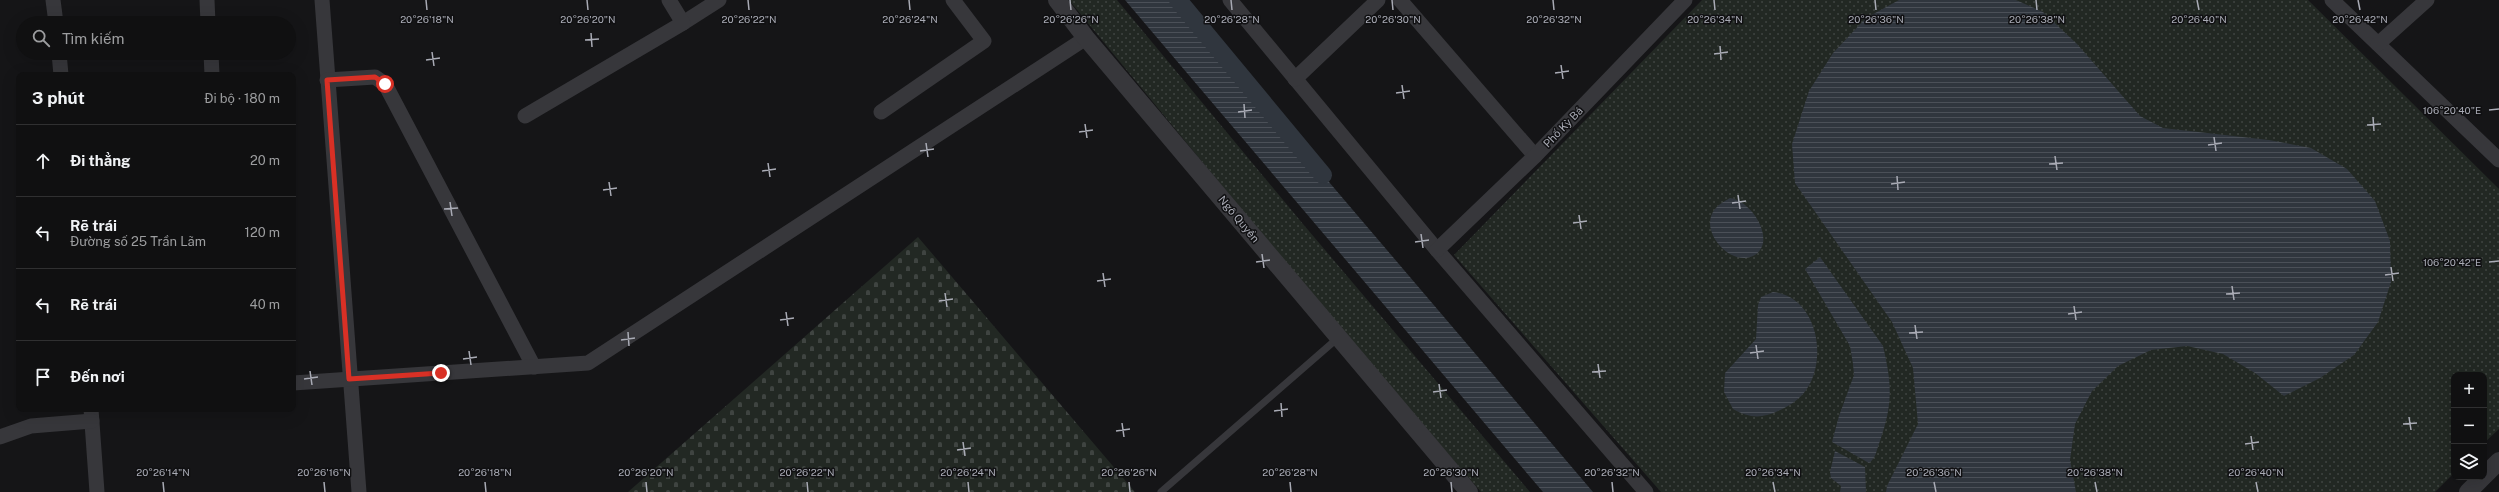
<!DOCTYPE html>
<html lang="vi">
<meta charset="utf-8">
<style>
:root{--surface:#101011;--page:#1e1e1f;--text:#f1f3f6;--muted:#9c9d9f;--line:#303031}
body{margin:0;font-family:"Public Sans",sans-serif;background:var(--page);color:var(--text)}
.controls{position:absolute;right:12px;bottom:12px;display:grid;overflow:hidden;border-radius:8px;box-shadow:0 4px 16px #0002}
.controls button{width:36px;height:36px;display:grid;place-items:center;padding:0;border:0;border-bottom:1px solid var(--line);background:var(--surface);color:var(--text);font:20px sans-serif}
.stop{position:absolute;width:12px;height:12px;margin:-9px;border:3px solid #d93025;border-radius:50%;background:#fff}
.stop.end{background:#d93025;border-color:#fff;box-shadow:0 1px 4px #0008}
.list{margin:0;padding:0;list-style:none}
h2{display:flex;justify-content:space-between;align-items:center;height:52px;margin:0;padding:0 16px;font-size:17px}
h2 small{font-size:13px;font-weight:400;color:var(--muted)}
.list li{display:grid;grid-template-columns:26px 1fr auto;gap:12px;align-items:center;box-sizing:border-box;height:72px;padding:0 16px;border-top:1px solid var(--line)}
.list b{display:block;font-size:15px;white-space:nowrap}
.list p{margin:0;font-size:13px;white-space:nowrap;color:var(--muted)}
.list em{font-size:13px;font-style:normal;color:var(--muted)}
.icon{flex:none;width:22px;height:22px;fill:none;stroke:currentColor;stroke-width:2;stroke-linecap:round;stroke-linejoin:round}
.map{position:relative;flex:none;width:2499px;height:492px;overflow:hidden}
.search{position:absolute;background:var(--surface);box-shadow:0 4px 16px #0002;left:16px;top:16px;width:280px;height:44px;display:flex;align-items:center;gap:10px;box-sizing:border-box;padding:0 14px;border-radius:22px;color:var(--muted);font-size:15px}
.panel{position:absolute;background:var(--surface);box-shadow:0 4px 16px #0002;left:16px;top:72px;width:280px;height:340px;border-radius:8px}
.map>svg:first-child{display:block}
.cemetery{fill:url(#cemetery-stones)}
.park{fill:url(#park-dots)}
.water{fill:url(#water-rules)}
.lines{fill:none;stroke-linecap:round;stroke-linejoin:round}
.canal{stroke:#30363e;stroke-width:18}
.service{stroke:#37373b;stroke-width:7}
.minor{stroke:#37373b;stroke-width:15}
.tertiary{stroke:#37373b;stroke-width:18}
.route{stroke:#d93025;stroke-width:5}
.ticks{fill:none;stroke:#a9abb5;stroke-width:1.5}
.labels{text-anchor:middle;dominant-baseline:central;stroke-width:3;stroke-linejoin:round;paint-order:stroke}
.street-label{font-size:11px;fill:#a9abb5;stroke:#101012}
.ticks-label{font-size:10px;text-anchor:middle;fill:#a9abb5;stroke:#101012;stroke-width:3;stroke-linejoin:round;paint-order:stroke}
</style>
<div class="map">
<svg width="2499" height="492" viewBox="0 0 2499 492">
<defs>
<pattern id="cemetery-stones" width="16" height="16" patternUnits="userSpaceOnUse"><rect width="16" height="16" fill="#222823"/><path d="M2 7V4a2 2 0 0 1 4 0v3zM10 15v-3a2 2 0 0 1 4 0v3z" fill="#3f4441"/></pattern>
<pattern id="park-dots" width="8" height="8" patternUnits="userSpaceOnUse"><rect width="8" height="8" fill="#222823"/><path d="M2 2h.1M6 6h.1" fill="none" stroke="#3f4441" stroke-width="1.8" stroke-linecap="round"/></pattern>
<pattern id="water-rules" width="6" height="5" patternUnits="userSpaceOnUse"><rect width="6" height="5" fill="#30363e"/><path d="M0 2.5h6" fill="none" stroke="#4b5058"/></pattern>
</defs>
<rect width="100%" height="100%" fill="#151517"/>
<path class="cemetery" d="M918 237 1135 492H628Z"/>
<g class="park">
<path d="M1069 0H1117L1303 224 1530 492H1481L1310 293Z"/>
<path d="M1702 0H2308L2499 189V429L2484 443V375H2454V473L2435 492H1661L1454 255Z"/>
</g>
<g class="water">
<path d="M1125 0H1174L1593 492H1543Z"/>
<path d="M1899 0H2016L2043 12 2077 44 2140 116 2163 128 2269 140 2311 148 2347 169 2375 201 2390 241 2391 282 2378 322 2354 355 2320 378 2284 396 2255 373 2223 354 2187 346 2151 350 2118 366 2092 391 2075 424 2070 460 2076 492H1886L1887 486 1918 424 1913 368 1892 322 1795 183 1792 144 1809 91 1833 53 1866 18Z"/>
<path d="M1730 198C1751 200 1777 240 1755 255 1732 269 1697 231 1715 209 1719 204 1725 201 1730 198Z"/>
<path d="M1820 257 1883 346C1892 384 1893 404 1880 441 1876 450 1877 457 1869 463L1832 442 1839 416 1854 375 1853 364 1850 346 1805 269Z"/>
<path d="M1773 292C1818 296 1830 363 1803 394 1797 401 1787 407 1778 411 1761 419 1749 418 1733 409L1724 392 1725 373 1756 339 1758 305 1761 297Z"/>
<path d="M1835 451 1865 467 1866 492H1840L1841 486 1831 478 1830 472Z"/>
</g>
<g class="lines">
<path class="canal" d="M1178 0 1323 175"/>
<path class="service" d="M1161 492 1339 337"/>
<g class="minor">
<path d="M53 0 56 23"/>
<path d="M207 0 208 23"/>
<path d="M322 0 359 492"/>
<path d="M1230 0 1437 250 1646 492"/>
<path d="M1400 0 1535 156"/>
<path d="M2332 0 2499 160"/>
<path d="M683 23 719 0"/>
<path d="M2378 44 2427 0"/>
<path d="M59 53 61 75"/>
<path d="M211 53 212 75"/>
<path d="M1295 79 1378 0"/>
<path d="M327 80 375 77 385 84 534 367"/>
<path d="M881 112 984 41 953 0"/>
<path d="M525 116 683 23 669 0"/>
<path d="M1437 250 1535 156 1685 0"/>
<path d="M293 383 588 363 1086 38"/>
<path d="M91 409 97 492"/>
<path d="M0 437 31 426 92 421"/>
</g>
<g class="tertiary">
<path d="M1057 0 1086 38 1469 492"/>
<path d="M2484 476 2499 461"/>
<path d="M2468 492 2483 477"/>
</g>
</g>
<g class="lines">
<path class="route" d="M385 84 375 77 327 80 349 379 441 373"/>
</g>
<path class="ticks" d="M426 0 427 10M587 0 588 10M748 0 749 10M909 0 910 10M1070 0 1071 10M1231 0 1232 10M1392 0 1393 10M1553 0 1554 10M1714 0 1715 10M1875 0 1876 10M2036 0 2037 10M2197 0 2199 10M2358 0 2360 10M591 33 592 47M585 40 599 39M1720 46 1721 60M432 52 434 66M1714 54 1728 52M426 60 440 58M1561 65 1563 79M1555 73 1569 71M1402 85 1404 99M1396 93 1410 91M1244 104 1245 118M2489 110 2499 109M1238 112 1252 110M2373 117 2374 131M1085 124 1087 138M2367 125 2381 124M1079 132 1093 130M2214 137 2216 151M926 143 928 157M2208 145 2222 143M920 151 934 149M2055 156 2057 170M768 163 770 177M2049 164 2063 163M762 171 776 169M1897 176 1898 190M609 182 611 196M1891 184 1905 182M603 190 617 188M1738 195 1740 209M450 202 452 216M1732 203 1746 201M444 209 458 208M1579 215 1581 229M1573 223 1587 221M1421 234 1423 248M1415 242 1429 240M1262 254 1264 268M1256 262 1270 260M2489 262 2499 261M2391 267 2393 281M1103 273 1105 287M2385 275 2399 273M1097 281 1111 279M2232 286 2234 300M945 293 947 307M2226 294 2240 293M939 301 953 299M2074 306 2076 320M786 312 788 326M2068 314 2082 312M780 320 794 318M1915 325 1917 339M628 332 629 346M1909 333 1923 332M621 340 635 338M1756 345 1758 359M469 351 471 365M1750 353 1764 351M463 359 477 357M1598 364 1600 378M310 371 312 385M1592 372 1606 371M304 379 318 377M1439 384 1441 398M1433 392 1447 390M1281 403 1282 417M1274 411 1288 409M2409 417 2411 430M1122 423 1124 437M2403 424 2417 423M1116 431 1130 429M2251 436 2253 450M963 442 965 456M2245 444 2259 442M957 450 971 448M163 482 164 492M324 482 325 492M485 482 486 492M646 482 647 492M807 482 808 492M968 482 969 492M1129 482 1130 492M1290 482 1291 492M1451 482 1452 492M1612 482 1613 492M1773 482 1775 492M1934 482 1936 492M2095 482 2097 492M2256 482 2258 492"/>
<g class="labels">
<g class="street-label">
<text transform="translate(1563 127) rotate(-46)">Phố Kỳ Bá</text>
<text transform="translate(1239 219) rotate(50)">Ngô Quyền</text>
</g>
</g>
<g class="ticks-label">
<text x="2199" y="23">20°26'40"N</text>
<text x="2360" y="23">20°26'42"N</text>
<text x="427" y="23">20°26'18"N</text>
<text x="588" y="23">20°26'20"N</text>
<text x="749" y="23">20°26'22"N</text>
<text x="910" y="23">20°26'24"N</text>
<text x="1071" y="23">20°26'26"N</text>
<text x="1232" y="23">20°26'28"N</text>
<text x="1393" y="23">20°26'30"N</text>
<text x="1554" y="23">20°26'32"N</text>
<text x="1715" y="23">20°26'34"N</text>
<text x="1876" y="23">20°26'36"N</text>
<text x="2037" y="23">20°26'38"N</text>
<text x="2452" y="114">106°20'40"E</text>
<text x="2452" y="266">106°20'42"E</text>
<text x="163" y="476">20°26'14"N</text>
<text x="324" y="476">20°26'16"N</text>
<text x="485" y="476">20°26'18"N</text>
<text x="646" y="476">20°26'20"N</text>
<text x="807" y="476">20°26'22"N</text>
<text x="968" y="476">20°26'24"N</text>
<text x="1129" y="476">20°26'26"N</text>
<text x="1290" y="476">20°26'28"N</text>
<text x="1451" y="476">20°26'30"N</text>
<text x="1612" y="476">20°26'32"N</text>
<text x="1773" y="476">20°26'34"N</text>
<text x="1934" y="476">20°26'36"N</text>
<text x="2095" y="476">20°26'38"N</text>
<text x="2256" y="476">20°26'40"N</text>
</g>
</svg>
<div class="controls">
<button>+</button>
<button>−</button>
<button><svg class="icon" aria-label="layers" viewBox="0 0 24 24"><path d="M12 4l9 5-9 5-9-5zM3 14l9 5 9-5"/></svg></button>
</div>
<div class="stop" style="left:385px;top:84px"></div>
<div class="stop end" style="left:441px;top:373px"></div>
<div class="search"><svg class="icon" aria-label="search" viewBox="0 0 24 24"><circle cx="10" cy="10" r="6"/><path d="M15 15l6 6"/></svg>Tìm kiếm</div>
<section class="panel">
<h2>3 phút<small>Đi bộ · 180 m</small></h2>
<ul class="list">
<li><svg class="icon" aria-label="ahead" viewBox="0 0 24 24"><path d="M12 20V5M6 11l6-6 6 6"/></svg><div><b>Đi thẳng</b></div><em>20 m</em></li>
<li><svg class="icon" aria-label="left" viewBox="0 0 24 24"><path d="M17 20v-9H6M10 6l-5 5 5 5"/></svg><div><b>Rẽ trái</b><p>Đường số 25 Trần Lãm</p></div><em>120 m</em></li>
<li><svg class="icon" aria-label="left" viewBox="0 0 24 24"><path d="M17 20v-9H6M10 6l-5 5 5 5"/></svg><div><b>Rẽ trái</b></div><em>40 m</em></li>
<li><svg class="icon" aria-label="arrive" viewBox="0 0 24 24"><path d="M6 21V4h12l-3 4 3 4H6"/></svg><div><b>Đến nơi</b></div></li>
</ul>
</section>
</div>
